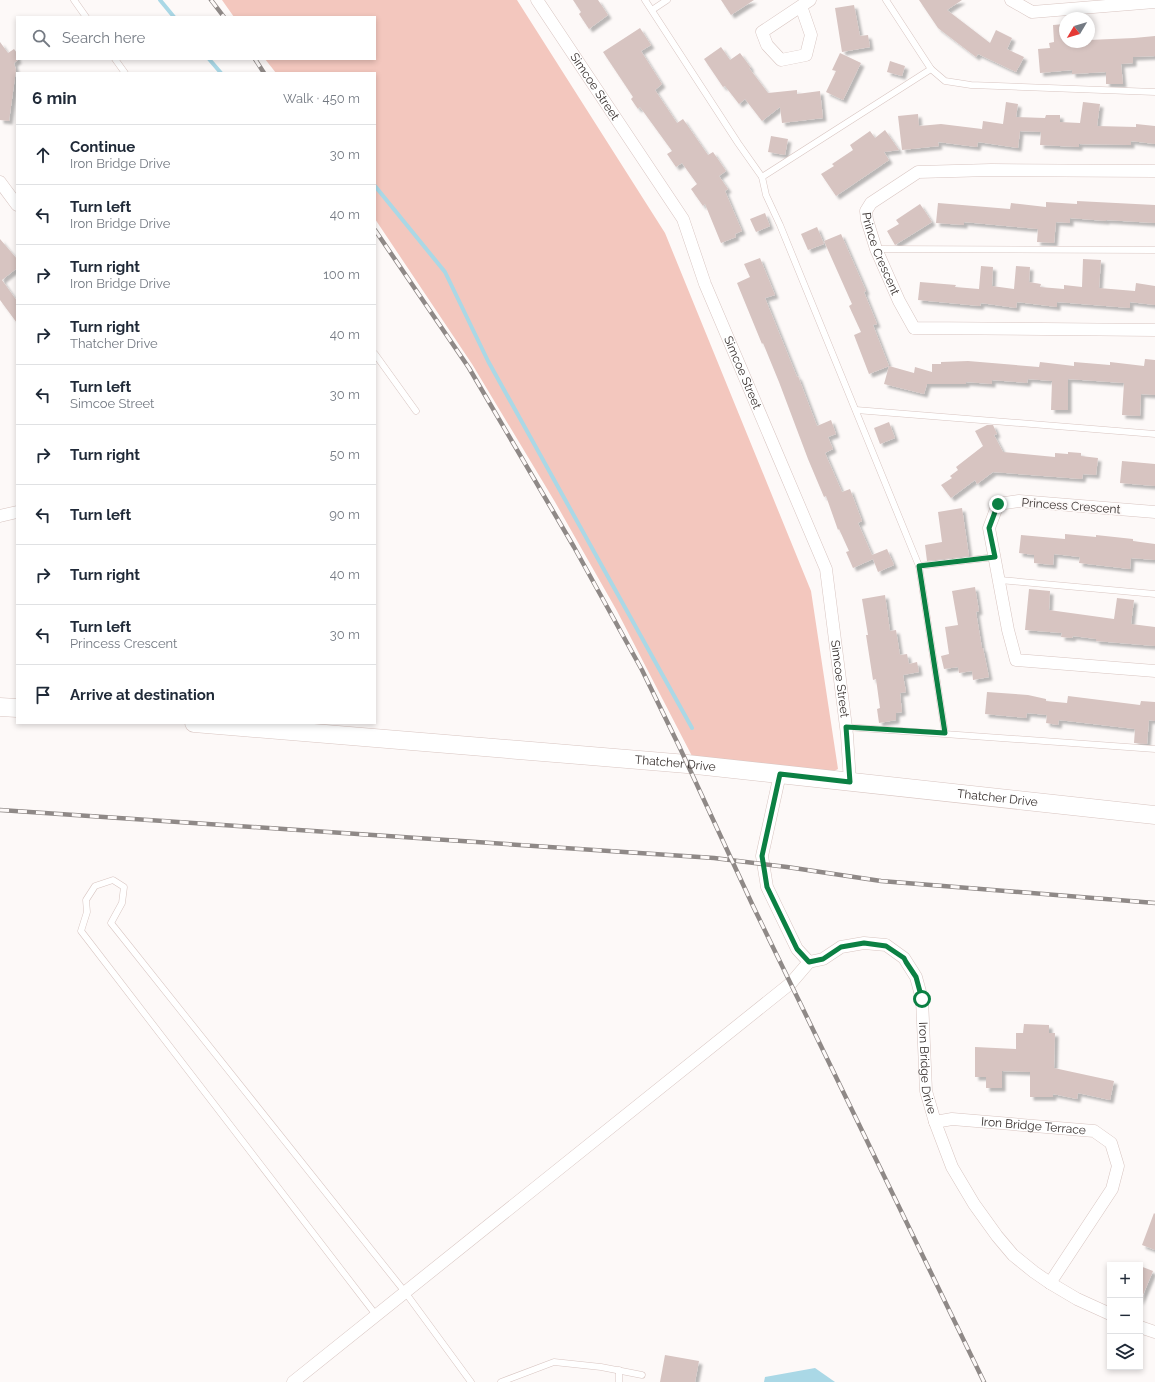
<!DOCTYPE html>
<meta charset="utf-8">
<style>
:root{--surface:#fff;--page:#f6f6f7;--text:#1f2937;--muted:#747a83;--line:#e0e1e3}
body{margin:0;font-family:Raleway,sans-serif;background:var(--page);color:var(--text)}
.controls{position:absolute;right:12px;bottom:12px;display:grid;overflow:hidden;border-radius:0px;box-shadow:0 2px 6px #0003}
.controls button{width:36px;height:36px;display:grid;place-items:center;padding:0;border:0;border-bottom:1px solid var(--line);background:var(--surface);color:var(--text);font:20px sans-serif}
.compass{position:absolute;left:1059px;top:12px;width:36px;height:36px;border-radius:50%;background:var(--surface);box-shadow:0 2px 6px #0003;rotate:232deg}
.stop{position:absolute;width:12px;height:12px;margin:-9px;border:3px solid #0b8043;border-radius:50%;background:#fff}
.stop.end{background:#0b8043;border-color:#fff;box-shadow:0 1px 4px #0008}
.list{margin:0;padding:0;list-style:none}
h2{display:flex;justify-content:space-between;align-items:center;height:52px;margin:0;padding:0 16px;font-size:17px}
h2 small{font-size:13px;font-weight:400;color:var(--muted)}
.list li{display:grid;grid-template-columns:26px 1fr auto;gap:12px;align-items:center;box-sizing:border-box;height:60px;padding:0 16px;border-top:1px solid var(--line)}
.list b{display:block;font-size:15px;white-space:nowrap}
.list p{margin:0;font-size:13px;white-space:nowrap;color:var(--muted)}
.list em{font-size:13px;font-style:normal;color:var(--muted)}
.icon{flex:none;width:22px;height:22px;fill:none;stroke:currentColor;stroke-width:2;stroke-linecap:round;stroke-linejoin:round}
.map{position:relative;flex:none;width:1155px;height:1382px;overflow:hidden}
.search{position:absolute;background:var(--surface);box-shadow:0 2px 6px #0003;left:16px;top:16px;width:360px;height:44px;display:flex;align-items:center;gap:10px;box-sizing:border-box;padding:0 14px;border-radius:0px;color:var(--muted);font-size:15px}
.panel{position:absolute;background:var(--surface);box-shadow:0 2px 6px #0003;left:16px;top:72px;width:360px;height:652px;border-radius:0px}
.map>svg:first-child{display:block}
.grass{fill:#f3c7be}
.water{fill:#aad8e6}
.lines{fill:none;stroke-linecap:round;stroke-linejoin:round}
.stream{stroke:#aad8e6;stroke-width:4}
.building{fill:#d7c4c1;filter:url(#shadow)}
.lane-casing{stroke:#d8c5c1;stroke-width:7}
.street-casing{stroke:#d8c5c1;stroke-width:13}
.secondary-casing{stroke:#d8c5c1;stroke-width:19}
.lane{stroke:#fff;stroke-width:6}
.street{stroke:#fff;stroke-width:12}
.secondary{stroke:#fff;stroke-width:18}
.rail-casing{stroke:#8f8987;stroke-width:4.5}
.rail{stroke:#fdf9f8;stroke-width:3;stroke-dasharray:9;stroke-linecap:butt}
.route{stroke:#0b8043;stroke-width:5}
.labels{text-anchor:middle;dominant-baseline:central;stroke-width:3.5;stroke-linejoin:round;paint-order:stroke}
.street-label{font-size:12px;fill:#393230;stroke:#fdf9f8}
</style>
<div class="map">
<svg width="1155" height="1382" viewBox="0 0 1155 1382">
<defs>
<filter id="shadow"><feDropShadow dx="3.5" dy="3.5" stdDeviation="1" flood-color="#0004"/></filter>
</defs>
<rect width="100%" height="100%" fill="#fdf9f8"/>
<path class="grass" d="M222 0H517L665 233 811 591 838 769 828 774 693 758 617 611 555 502 472 364 375 219V73H276L265 59H375V17H234Z"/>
<path class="water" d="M815 1368 835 1382H764L765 1377Z"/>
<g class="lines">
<g class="stream">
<path d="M160 0 174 17"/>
<path d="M209 59 221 73"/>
<path d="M375 186 445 272 488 361 692 728"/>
</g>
</g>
<g class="building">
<path d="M573 0H598L608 15 589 29 579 14 581 12Z"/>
<path d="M721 0H754L731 15Z"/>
<path d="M919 0H962L947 10 990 43 996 30 1012 38 1007 49 1024 57 1016 72 978 54 976 57 938 28Z"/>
<path d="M854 5 860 36 868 35 870 47 842 52 835 8Z"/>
<path d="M1065 24V42H1089V40L1134 38 1155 36V56L1133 57V63L1121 64 1123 84H1106V72L1072 74V70L1040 73 1038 49 1050 48 1049 43 1054 42 1053 25Z"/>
<path d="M640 28 651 45 641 51 662 84 655 90 677 123 683 119 708 155 713 152 726 171 719 176 728 189 725 191 742 231 735 234 736 237 721 243 705 204 703 206 691 189 697 184 682 163 676 167 667 154 672 151 640 107 638 109 631 99 633 97 603 52Z"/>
<path d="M0 42 8 53 14 49 17 53V59H19L14 63 16 70 9 121 0 120Z"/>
<path d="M721 47 730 60 740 53 751 68H749L768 93 797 90V94L820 91 823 118 782 123 780 107 762 121 745 99 739 104 725 86 723 87 704 59Z"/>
<path d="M840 53 861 63 843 100 826 92 836 71 832 70Z"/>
<path d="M890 61 905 66 902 76 887 72Z"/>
<path d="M1006 102 1018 104 1016 117 1045 118 1046 115H1060V122L1080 123 1083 102 1100 104 1097 126 1136 127V124L1155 126V144L1131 141V145L1079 144V147L1040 145 1041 132 1020 131 1018 148 978 142 977 147 938 142 939 146 902 150 898 116 918 114 919 126 941 124 982 129 983 121 1003 124Z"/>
<path d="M885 130 899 150 884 152 889 160 836 196 821 174 834 166 832 164 853 150 850 145 870 131 875 138Z"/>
<path d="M771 136 788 139 785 155 768 152Z"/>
<path d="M1077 201 1155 205V223L1106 220V221L1070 218V223L1056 222 1054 243 1037 242 1038 229 964 222V225L936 223 938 203 1010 209 1011 203 1046 207V202L1077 204Z"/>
<path d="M920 204 932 222 895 245 887 231 899 224 896 220Z"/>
<path d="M765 213 770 226 756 232 750 219Z"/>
<path d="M817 227 824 244 808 250 801 234Z"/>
<path d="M841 234 866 291 864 292 877 324 873 325 889 366 869 374 854 335 861 332 849 306 852 304 824 241Z"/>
<path d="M0 239 17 259V268L2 280 17 301V323L0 300Z"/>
<path d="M760 258 775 295 765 298 797 377 798 376 817 426 831 420 836 434 828 437 833 449 825 453 842 492 850 489 862 521 858 523 872 555 887 549 894 565 878 572 873 559 853 568 846 552 849 551 839 529 838 530 826 496 824 497 808 459 779 382 763 343 762 344 737 283 750 277 744 264Z"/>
<path d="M1083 259 1101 260 1099 288 1135 291 1136 283 1155 286V305L1130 302V308L1057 302V307L1017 302 1016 308 981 303 980 306 918 300 920 282 956 285 955 287 979 289 981 266 993 267 992 286 1014 289 1016 266 1030 267 1029 282 1041 284 1040 287 1064 289V285L1082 287Z"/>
<path d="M1145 359 1155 360V395L1141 394 1140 416 1122 415 1124 383 1068 379V410H1051L1052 381 1028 379 1027 383 992 380V384L966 382V384H927L924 394 884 384 889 366 914 373 915 367 932 372V364H941V362L968 361 1039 367 1040 362 1074 366V362L1110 365V362L1144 366Z"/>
<path d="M889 422 895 438 880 444 874 428Z"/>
<path d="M987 425H993L997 434 994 435 1003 452 1055 457V453L1068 454V452L1081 453V456L1098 458 1096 475 1083 474 1082 479 993 472 977 484 975 480 951 498 941 485 952 478 950 476 958 470 956 467 983 446 975 431Z"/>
<path d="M1122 461 1155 464V486L1120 483Z"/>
<path d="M962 508 969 556 927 561 925 545 942 542 938 512Z"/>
<path d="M1065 534 1096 537V535L1133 539V541L1155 544V560L1131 558 1130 569 1079 563 1080 557 1054 554 1053 565 1034 563V555L1019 553 1021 535 1065 539Z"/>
<path d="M975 587 979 611 976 612 982 648H983L989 677 973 680 972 671 959 673 958 667 944 669 941 656 949 654 945 627 958 625 952 591Z"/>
<path d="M1029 589 1050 591 1049 610 1114 619 1117 598 1134 600 1131 624 1155 627V646L1096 641V639L1073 636 1072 638 1061 637 1062 633 1025 630Z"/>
<path d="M885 595 890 631 896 630 900 655 907 654 909 664 917 662 919 672 903 675 906 692 900 693 902 712 896 713V720L879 723 877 709 880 708 876 679 873 680 866 635H868L862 599Z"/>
<path d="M987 692 1028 695 1046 699V701L1067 703 1068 696 1140 705 1141 701 1155 702V721L1149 720 1147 744 1134 743 1135 729 1059 720 1058 725 1046 723 1047 715 1027 713 1026 718 985 714Z"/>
<path d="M1024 1024 1049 1025V1033H1055L1054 1068 1114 1081 1110 1100 1078 1093 1077 1099 1053 1094V1097H1030V1072L1002 1071V1088H986V1077H975V1047L1016 1049V1033H1023Z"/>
<path d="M1154 1213 1155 1214V1250L1142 1245Z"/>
<path d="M1140 1266 1153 1271 1140 1302Z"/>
<path d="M665 1355 699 1361 695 1382H660Z"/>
</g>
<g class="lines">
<g class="lane-casing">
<g id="lane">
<path d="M74 0 86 17"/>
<path d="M645 0 738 143 762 177 931 69"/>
<path d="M886 0 931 69 945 81 971 85 1155 92"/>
<path d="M652 10 667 0"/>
<path d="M115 59 125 73"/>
<path d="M762 177 766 195 780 225 919 566 945 733"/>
<path d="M876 249 1155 250"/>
<path d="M375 354 416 411"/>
<path d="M856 410 1155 434"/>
<path d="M919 566 995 557"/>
<path d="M1000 580 1155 594"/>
<path d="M846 727 1155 749"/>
<path d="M376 1315 81 931 87 912 86 900 95 886 113 880 124 887 122 903 111 923 405 1292 471 1382"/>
<path d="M501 1382 554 1362 601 1367 642 1375"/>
<path d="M619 1382V1370"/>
</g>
</g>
<g class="street-casing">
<g id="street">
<path id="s1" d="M537 0 683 219 705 284 826 569 847 735 850 782"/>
<path d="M1011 0 1032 12 1155 2"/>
<path d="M801 6 811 35 806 55 781 60 767 45 762 32 810 0"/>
<path id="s2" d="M1155 171 991 170 918 172 871 203 866 211 867 220 876 249 899 301 914 328 1155 330"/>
<path d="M0 182 17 205"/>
<path d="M1155 512 1019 501 998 504 989 528 1008 630 1016 660 1155 671"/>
<path d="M0 516 17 512"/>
<path id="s3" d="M780 774 762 856 767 887 797 949 809 962 823 959 841 947 864 943 886 945 904 958 916 977 922 999 926 1091 935 1122 952 1167 974 1204 997 1236 1013 1255 1034 1272 1050 1283 1077 1299 1110 1314"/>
<path id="s4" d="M935 1122 952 1119 1094 1131 1111 1143 1118 1166 1112 1189 1050 1283"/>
<path d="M1140 1327 1155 1332"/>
<path d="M293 1382 791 983 809 962"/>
</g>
</g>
<g class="secondary-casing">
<g id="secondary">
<path d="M0 707 17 708"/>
<path id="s5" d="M194 723 687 764 1155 815"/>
</g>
</g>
<use href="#lane" class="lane"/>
<use href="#street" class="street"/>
<use href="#secondary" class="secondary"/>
<g class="rail-casing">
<g id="rail">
<path d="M211 0 224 17"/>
<path d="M255 59 264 73"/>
<path d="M375 230 469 368 574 547 642 670 679 746 753 906 984 1382"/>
<path d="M0 810 714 858 787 867 881 881 1155 903"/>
</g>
</g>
<use href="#rail" class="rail"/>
</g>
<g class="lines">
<path class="route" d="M922 999 916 977 906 962 904 958 886 946 864 943 841 947 823 959 809 962 797 949 767 887 762 856 780 774 850 782 846 727 945 733 919 566 995 557 989 528 998 504"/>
</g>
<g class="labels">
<g class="street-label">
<text stroke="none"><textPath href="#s1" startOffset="104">Simcoe Street</textPath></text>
<text stroke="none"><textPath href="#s2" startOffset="348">Prince Crescent</textPath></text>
<text stroke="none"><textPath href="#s1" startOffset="428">Simcoe Street</textPath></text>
<text transform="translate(1071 506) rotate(4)">Princess Crescent</text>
<text stroke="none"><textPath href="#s1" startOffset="752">Simcoe Street</textPath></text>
<text stroke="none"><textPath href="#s5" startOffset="483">Thatcher Drive</textPath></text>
<text stroke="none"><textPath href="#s5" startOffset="807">Thatcher Drive</textPath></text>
<text stroke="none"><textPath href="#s3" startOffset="420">Iron Bridge Drive</textPath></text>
<text stroke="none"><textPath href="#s4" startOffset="99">Iron Bridge Terrace</textPath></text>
</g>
</g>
</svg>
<div class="controls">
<button>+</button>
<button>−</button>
<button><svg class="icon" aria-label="layers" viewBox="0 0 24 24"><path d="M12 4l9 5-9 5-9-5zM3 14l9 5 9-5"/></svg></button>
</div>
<svg class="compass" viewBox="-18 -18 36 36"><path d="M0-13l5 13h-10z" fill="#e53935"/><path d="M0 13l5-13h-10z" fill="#747a83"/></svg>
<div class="stop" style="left:922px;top:999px"></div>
<div class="stop end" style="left:998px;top:504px"></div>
<div class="search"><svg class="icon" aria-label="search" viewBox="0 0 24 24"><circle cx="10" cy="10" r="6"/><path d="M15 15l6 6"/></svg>Search here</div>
<section class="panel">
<h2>6 min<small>Walk · 450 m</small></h2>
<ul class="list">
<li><svg class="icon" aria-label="ahead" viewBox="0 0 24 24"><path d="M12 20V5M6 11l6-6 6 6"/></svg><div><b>Continue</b><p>Iron Bridge Drive</p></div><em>30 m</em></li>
<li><svg class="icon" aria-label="left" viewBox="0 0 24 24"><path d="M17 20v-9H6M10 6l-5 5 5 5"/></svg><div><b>Turn left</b><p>Iron Bridge Drive</p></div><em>40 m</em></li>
<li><svg class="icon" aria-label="right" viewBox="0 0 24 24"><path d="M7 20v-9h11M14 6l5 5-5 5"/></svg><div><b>Turn right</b><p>Iron Bridge Drive</p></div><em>100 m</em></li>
<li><svg class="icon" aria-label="right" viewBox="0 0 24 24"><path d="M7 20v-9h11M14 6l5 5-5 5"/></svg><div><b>Turn right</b><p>Thatcher Drive</p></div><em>40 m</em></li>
<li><svg class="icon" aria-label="left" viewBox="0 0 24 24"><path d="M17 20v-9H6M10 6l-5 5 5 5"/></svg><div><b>Turn left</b><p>Simcoe Street</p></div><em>30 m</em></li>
<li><svg class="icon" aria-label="right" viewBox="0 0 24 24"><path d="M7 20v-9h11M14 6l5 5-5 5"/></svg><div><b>Turn right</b></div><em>50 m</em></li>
<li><svg class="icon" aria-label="left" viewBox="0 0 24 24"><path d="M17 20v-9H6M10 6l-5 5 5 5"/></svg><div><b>Turn left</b></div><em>90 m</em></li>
<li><svg class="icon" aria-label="right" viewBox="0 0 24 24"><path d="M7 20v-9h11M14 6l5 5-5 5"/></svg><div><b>Turn right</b></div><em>40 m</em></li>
<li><svg class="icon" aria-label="left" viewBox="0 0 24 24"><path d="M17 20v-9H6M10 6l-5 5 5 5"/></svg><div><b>Turn left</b><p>Princess Crescent</p></div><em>30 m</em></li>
<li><svg class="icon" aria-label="arrive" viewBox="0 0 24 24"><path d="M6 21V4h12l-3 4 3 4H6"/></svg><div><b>Arrive at destination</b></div></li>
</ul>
</section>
</div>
